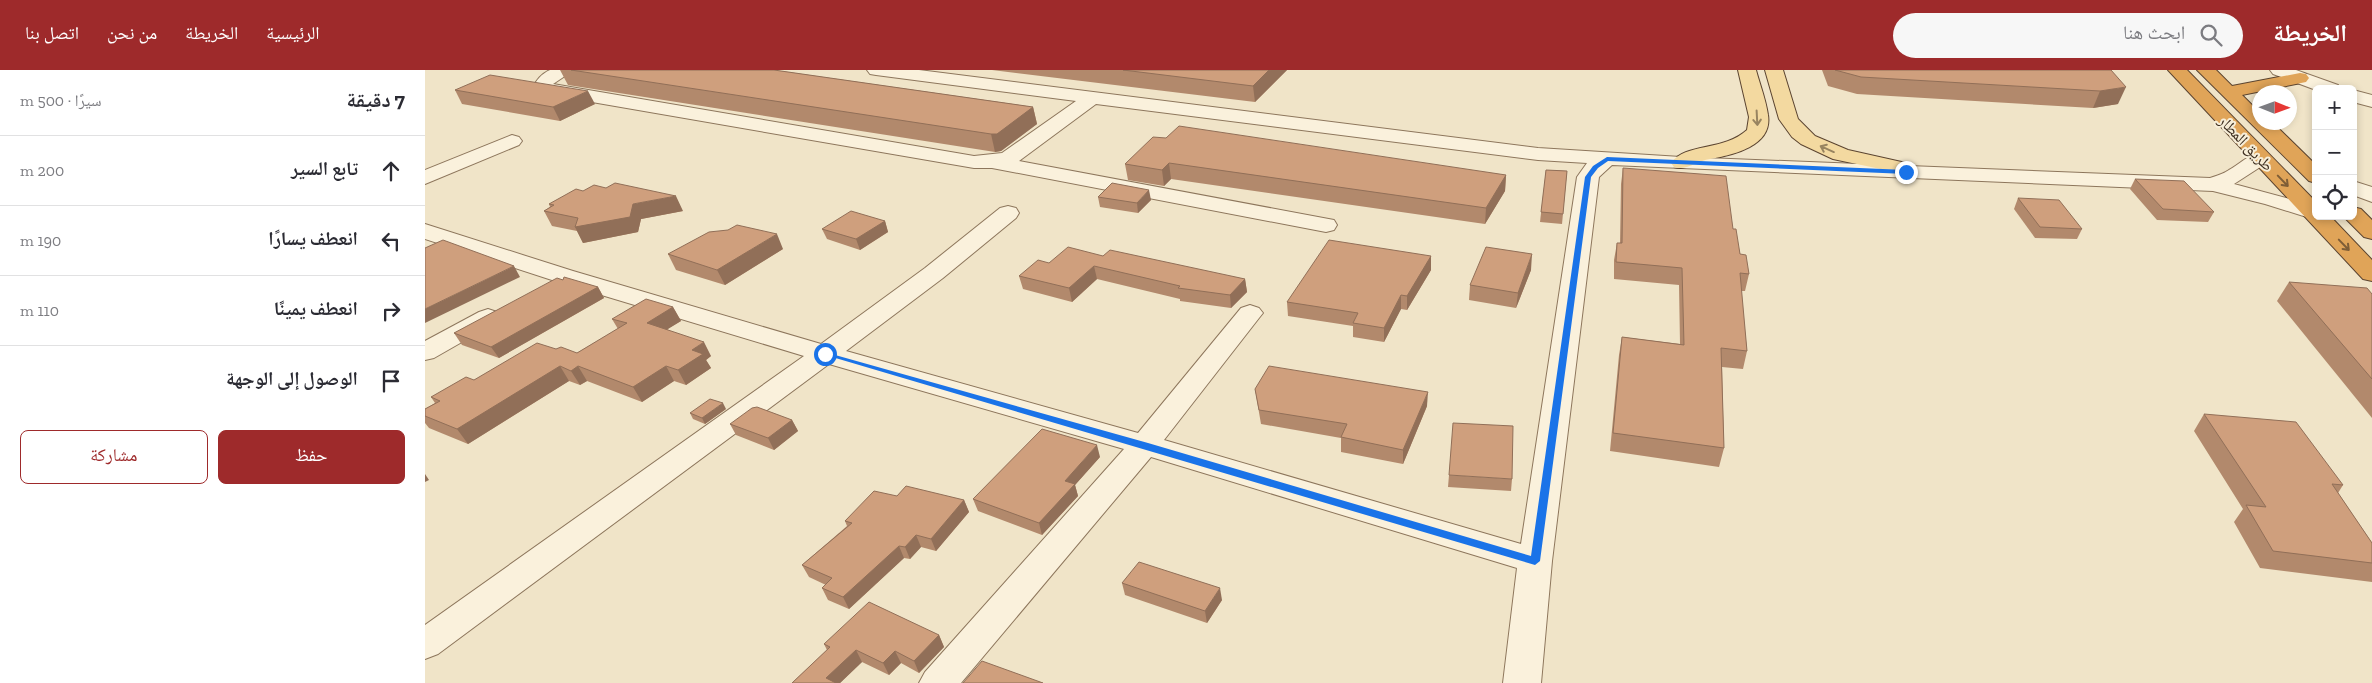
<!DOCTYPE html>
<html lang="ar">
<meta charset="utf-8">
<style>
:root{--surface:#fff;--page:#f7f7f7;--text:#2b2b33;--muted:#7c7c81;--line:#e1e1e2;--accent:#9e2a2b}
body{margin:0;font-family:"Zilla Slab","Noto Naskh Arabic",serif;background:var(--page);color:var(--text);direction:rtl}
.controls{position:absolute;right:15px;top:15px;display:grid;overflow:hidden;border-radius:8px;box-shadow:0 2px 8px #0003}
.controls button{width:45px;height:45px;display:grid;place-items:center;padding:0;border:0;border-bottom:1px solid var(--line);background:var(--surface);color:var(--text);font:25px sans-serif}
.compass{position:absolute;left:1827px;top:15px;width:45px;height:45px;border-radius:50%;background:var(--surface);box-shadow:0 2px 8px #0003;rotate:91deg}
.stop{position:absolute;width:15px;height:15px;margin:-11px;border:4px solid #1a73e8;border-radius:50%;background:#fff}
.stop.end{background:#1a73e8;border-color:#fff;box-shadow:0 1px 5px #0008}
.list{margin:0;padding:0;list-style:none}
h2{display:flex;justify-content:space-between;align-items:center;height:65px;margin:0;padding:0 20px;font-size:21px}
h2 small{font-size:16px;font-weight:400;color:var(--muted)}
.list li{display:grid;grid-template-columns:32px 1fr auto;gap:15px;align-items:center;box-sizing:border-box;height:70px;padding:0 20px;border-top:1px solid var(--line)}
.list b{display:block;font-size:19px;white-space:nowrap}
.list em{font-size:16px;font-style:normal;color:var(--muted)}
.actions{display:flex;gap:10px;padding:15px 20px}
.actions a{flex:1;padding:11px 0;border:1px solid var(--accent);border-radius:8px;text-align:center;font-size:18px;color:var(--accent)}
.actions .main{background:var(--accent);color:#fff}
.icon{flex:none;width:28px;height:28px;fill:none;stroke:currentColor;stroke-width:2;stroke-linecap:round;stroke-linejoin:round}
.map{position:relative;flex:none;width:1947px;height:613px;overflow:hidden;direction:ltr}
header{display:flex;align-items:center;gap:30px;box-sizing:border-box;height:70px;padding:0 25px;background:var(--accent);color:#fff}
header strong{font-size:24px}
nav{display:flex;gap:28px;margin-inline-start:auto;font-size:18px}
.search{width:350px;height:45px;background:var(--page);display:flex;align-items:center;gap:12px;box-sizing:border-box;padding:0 18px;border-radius:28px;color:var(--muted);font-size:19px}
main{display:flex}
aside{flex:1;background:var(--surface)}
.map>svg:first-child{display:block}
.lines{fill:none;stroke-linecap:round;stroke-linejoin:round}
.minor-casing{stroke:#8d765c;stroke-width:2}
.major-casing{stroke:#5b4430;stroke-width:2}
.highway-casing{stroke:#5b4430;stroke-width:2}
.minor{fill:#faf1dc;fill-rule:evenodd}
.major{fill:#f3d9a0;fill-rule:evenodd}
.highway{fill:#e0a458;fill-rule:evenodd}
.wall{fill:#b2896c}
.shaded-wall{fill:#916f58}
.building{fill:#cf9f7d;stroke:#916f58}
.oneway{stroke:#988460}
.oneway2{stroke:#7e5d36}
.route{fill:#1a73e8}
.labels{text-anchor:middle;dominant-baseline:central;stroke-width:4;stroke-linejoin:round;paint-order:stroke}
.far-street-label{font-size:16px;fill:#3d2e20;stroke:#f7eed8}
</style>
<header>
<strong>الخريطة</strong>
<div class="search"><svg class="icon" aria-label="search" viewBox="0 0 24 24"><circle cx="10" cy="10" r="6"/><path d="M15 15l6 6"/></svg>ابحث هنا</div>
<nav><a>الرئيسية</a><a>الخريطة</a><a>من نحن</a><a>اتصل بنا</a></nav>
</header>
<main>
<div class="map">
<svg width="1947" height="613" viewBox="0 0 1947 613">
<rect width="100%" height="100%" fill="#f0e4c8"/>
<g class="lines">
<g class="minor-casing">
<g id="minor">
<path d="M125 0H149L128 14 549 86 577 83 651 31 451 5 445 4 442 0H494L1113 78 1256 87 1785 108C1791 106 1798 104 1804 100 1817 93 1827 80 1843 84L1846 88 1843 92 1809 114 1891 136V146H1896L1888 149 1840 134 1788 121 1187 95 1174 107 1127 491 1116 613H1078L1092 498 726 387 536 613H494L500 602 699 379 404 294 13 584 0 589V555L379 286 130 211 0 169V154L148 201 396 274 500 198 575 138 583 136 591 138 594 143 591 148 518 208 421 281 713 363 816 238 825 235 834 238 838 243 834 248 739 370 1096 474 1152 107 1162 93 1113 90 671 34 594 91 909 150 912 155 909 160 901 162 567 98H549L109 22 107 18C112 10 116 4 125 0Z"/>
<path d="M1845 0H1871L1913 15 1915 19 1891 20 1848 4Z"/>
<path d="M1928 20 1947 25V37L1928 32Z"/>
<path d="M87 65 94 67 97 71 94 75 0 114V100Z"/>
<path d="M1928 111 1947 117V132L1928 125Z"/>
<path d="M63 239 72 242 76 247 72 252 9 288 0 290V271L54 242Z"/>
</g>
</g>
<g class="major-casing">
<g id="major">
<path d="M1313 0H1331C1335 15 1341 30 1343 45 1348 76 1308 85 1285 89 1272 91 1262 101 1249 97L1246 93C1260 73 1299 81 1322 60L1324 47Z"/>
<path d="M1340 0H1358L1373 49 1390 66 1423 80 1481 93 1492 102 1488 106 1481 108 1465 101 1408 89 1376 74 1367 67 1354 49Z"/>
</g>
</g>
<g class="highway-casing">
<g id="highway">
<path d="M1743 0H1762L1891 132V146H1905L1947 190V211L1938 209Z"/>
<path d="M1772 0H1791L1807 16 1875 3 1881 4 1884 8 1881 12 1817 25 1834 42V52H1847L1891 95V113L1884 111Z"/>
<path d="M1928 137 1936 139 1947 150V169L1939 167 1918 146H1928Z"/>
</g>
</g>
<use href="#minor" class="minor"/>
<use href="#major" class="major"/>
<use href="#highway" class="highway"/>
</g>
<g class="wall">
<path d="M135 0H349L608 37 612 54 576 81 570 82 143 15Z"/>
<path d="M567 0H862L830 32Z"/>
<path d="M1397 0H1686L1693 34 1668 38 1432 24 1403 16Z"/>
<path d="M30 20 170 34 135 51 37 34Z"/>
<path d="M741 68 1081 105 1080 121 1060 154 746 109 739 116 703 110 700 94Z"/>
<path d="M1198 98 1308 159 1315 184 1324 204 1320 221H1316L1322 281 1318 299 1297 297 1299 378 1294 397 1185 381 1194 285 1197 267 1255 274 1254 215 1189 209V190L1192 173H1195L1196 114Z"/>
<path d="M1121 100 1142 101 1137 154 1115 152Z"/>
<path d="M1710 109 1789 142 1783 152 1732 150 1705 119Z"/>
<path d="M673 127 726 130 713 143 675 137Z"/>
<path d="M1593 128 1657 159 1652 169 1610 168 1589 139Z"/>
<path d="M124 134 258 141 216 149 213 162 158 173 152 161 127 156 119 141 125 137Z"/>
<path d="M460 151 463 162 435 180 402 169 397 159Z"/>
<path d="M358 179 300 215 251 200 243 184Z"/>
<path d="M678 186 820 209 822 222 806 238 755 231V229L672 209 647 232 598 219 594 206 624 193Z"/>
<path d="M1006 186V200L982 240 976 239 959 272 928 267V256L863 246 862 232Z"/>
<path d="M1106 200 1091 238 1044 230 1045 215Z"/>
<path d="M138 210 173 217 179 228 74 288 37 275 29 263Z"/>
<path d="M1864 212 1947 224V348L1852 231Z"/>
<path d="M248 237 256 251 242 259 286 286 281 290 286 298 261 315 249 311 217 332 162 311 155 315 144 311 43 374 4 358 0 353V339L10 333 6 327 49 310 131 279 152 283 193 259 187 249Z"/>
<path d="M830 319 1002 336 978 394 916 382V368L836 354Z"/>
<path d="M301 339 280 354 268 349 265 343Z"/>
<path d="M1779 344 1918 415 1913 423 1947 473V512L1835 498 1809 452 1818 439 1769 361Z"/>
<path d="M367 350 373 361 349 380 311 365 305 354Z"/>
<path d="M675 387 650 415 653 426 617 465 553 441 548 429Z"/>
<path d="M1024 405 1087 409 1086 421 1023 417Z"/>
<path d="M472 426 539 430 544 442 511 481 496 477 485 489 479 488 424 539 403 530 397 518 401 515 384 507 377 495 422 456 420 451Z"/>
<path d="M697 513 797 530 782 553 700 525Z"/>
<path d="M514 565 519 577 494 603 476 593 464 605 437 592 415 613H367L402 580 399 574Z"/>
</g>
<g class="shaded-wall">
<path d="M844 0H862L830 32 828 16Z"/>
<path d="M1701 17 1693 34 1668 38 1675 21Z"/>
<path d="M163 21 170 34 135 51 128 37Z"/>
<path d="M608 37 612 54 576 81 570 82 566 64Z"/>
<path d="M744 93 746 109 739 116 737 100Z"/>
<path d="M1081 105 1080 121 1060 154 1061 138Z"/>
<path d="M724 120 726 130 713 143 712 133Z"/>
<path d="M251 126 258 141 216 149 213 162 158 173 150 157 208 134Z"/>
<path d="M460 151 463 162 435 180 431 169Z"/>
<path d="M352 164 358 179 300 215 292 200Z"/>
<path d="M1107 184 1106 200 1091 238 1093 223Z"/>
<path d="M1006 186V200L982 240V226Z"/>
<path d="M89 196 95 207 0 253V239Z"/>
<path d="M669 196 672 209 647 232 644 218Z"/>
<path d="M820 209 822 222 806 238 805 225Z"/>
<path d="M173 217 179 228 74 288 66 277Z"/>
<path d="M976 225V239L959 272V258Z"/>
<path d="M248 237 256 251 230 267 222 253Z"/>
<path d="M279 272 286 286 281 290 286 298 261 315 253 300 267 280Z"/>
<path d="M135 296 144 311 43 374 32 359Z"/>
<path d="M153 296 162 311 155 315 146 301Z"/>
<path d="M241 296 249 311 217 332 208 317Z"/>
<path d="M1003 322 1002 336 978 394V380Z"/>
<path d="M298 333 301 339 280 354 277 348Z"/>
<path d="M367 350 373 361 349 380 343 368Z"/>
<path d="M672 375 675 387 650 415 653 426 617 465 614 453 640 411Z"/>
<path d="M0 404 4 410 0 412Z"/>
<path d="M539 430 544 442 511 481 506 469Z"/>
<path d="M491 465 496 477 485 489 480 477Z"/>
<path d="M474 476 479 488 424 539 418 527Z"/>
<path d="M795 518 797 530 782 553 780 541Z"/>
<path d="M514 565 519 577 494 603 489 591Z"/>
<path d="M431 580 437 592 415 613H404L401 608Z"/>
<path d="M470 581 476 593 464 605 458 593Z"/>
</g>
<g class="building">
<path d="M146 0H349L608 37 572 64H566Z"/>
<path d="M698 0H844L828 16Z"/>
<path d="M1410 0H1686L1701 17 1675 21 1436 7Z"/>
<path d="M65 5 163 21 128 37 30 20Z"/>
<path d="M754 56 1081 105 1061 138 744 93 737 100 700 94 728 67 741 68Z"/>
<path d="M1198 98 1301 106 1308 159H1311L1315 184 1321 185 1324 204 1315 203 1322 281 1296 278 1299 378 1188 363 1197 267 1259 275 1257 198 1191 192 1192 173H1197Z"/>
<path d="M1121 100 1142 101 1138 144 1116 142Z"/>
<path d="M1710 109 1759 111 1789 142 1738 139Z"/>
<path d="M190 113 251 126 208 134 205 147 150 157 153 148 119 141 129 135 124 134 151 119 158 121 169 115 181 118Z"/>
<path d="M687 113 724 120 712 133 673 127Z"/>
<path d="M1593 128 1634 130 1657 159 1615 157Z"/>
<path d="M426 141 460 151 431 169 397 159Z"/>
<path d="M312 155 352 164 292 200 243 184 284 162 303 160Z"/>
<path d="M18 170 89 196 0 239V178Z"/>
<path d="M904 170 1006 186 982 226 976 225 959 258 928 253 933 243 862 232Z"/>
<path d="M643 177 678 186 685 180 820 209 805 225 753 218 755 216 669 196 644 218 594 206 613 190 624 193Z"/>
<path d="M1061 177 1107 184 1093 223 1045 215Z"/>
<path d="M139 207 173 217 66 277 29 263 132 208 138 210Z"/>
<path d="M1864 212 1942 218 1947 224V309Z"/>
<path d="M221 229 248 237 222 253 279 272 267 280 278 284 253 300 241 296 208 317 153 296 146 301 135 296 32 359 0 346V339L15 331 6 327 41 307 49 310 112 273 131 279 136 277 152 283 202 253 187 249Z"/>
<path d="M844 296 1003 322 978 380 916 367 922 354 834 340 830 319Z"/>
<path d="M285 329 298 333 277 348 265 343Z"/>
<path d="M332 337 367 350 343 368 305 354 327 338Z"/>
<path d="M1779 344 1871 352 1918 415 1907 414 1947 473V493L1848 481 1821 435 1841 437Z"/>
<path d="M1028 353 1088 356 1087 409 1024 405Z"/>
<path d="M617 359 672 375 640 411 650 414 614 453 548 429Z"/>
<path d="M481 416 539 430 506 469 491 465 480 477 474 476 418 527 397 518 407 508 377 495 427 453 420 451 449 421 472 426Z"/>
<path d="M714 492 795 518 780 541 697 513Z"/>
<path d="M444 532 514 565 489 591 470 581 458 593 431 580 401 608 411 613H367L405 577 399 574Z"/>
<path d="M557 591 618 613H538Z"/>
</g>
<defs><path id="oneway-shaft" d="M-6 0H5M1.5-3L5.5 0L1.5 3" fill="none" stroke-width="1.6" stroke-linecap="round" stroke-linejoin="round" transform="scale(1.25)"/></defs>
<g class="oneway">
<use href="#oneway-shaft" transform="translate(1332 48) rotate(87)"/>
<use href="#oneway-shaft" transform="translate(1402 79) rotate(-156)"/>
</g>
<g class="oneway2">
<use href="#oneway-shaft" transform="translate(1858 111) rotate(46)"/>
<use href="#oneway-shaft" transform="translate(1919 175) rotate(46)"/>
</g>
<path class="route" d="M1182 87 1481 100 1484 102 1481 104 1183 91 1173 98 1166 107 1115 491 1110 495 397 284 403 283 723 373 1106 486 1160 107 1168 96Z"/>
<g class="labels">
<g class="far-street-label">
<text transform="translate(1821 73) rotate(46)">طريق المطار</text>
</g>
</g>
</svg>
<div class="controls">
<button>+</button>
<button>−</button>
<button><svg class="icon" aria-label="locate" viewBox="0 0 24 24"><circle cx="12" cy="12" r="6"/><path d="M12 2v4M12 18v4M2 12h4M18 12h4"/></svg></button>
</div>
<svg class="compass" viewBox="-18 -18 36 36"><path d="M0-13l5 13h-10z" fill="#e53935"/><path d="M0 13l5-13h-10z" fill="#7c7c81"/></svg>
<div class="stop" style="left:400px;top:284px"></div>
<div class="stop end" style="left:1481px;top:102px"></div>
</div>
<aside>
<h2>7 دقيقة<small>سيرًا · 500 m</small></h2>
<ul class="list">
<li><svg class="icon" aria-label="ahead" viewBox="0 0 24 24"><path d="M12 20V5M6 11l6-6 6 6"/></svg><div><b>تابع السير</b></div><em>200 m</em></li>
<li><svg class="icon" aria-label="left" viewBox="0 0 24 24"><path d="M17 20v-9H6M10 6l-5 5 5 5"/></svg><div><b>انعطف يسارًا</b></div><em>190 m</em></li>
<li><svg class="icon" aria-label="right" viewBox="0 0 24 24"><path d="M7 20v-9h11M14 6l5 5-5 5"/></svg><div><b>انعطف يمينًا</b></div><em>110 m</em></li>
<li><svg class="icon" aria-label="arrive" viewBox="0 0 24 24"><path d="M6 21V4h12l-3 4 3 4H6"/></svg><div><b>الوصول إلى الوجهة</b></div></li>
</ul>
<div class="actions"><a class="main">حفظ</a><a>مشاركة</a></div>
</aside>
</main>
